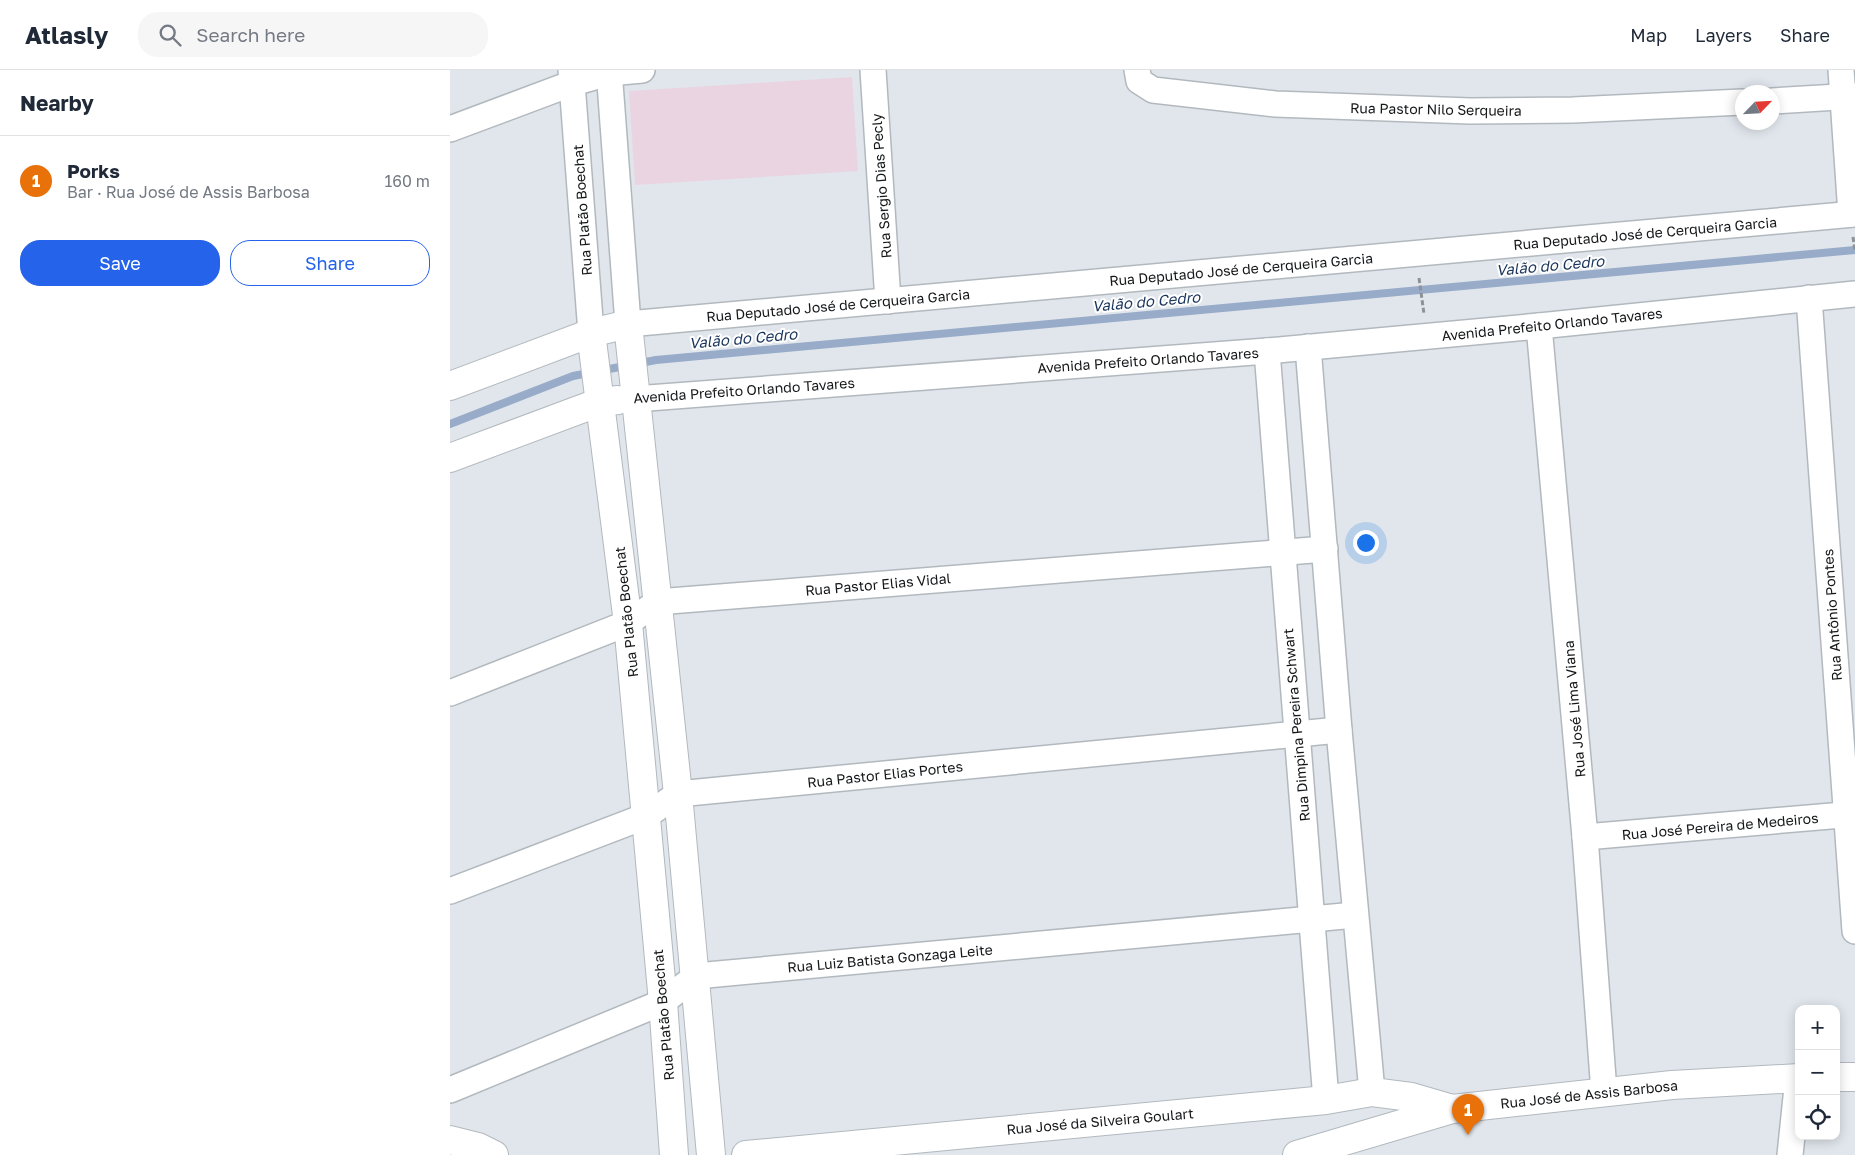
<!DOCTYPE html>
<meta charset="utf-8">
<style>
:root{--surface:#fff;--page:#f6f6f7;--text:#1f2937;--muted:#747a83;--line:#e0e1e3;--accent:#2563eb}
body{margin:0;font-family:"Golos Text",sans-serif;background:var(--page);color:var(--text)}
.controls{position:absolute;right:15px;bottom:15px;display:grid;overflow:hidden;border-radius:10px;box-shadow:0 2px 12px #0003}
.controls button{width:45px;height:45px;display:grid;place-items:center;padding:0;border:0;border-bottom:1px solid var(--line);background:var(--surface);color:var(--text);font:25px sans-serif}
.compass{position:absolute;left:1285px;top:15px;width:45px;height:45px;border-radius:50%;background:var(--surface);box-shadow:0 2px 12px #0003;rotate:65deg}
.you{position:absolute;left:915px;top:472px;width:18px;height:18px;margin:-12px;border:4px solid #fff;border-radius:50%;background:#1a73e8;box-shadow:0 0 0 8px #1a73e833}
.badge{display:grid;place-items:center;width:32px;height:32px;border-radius:50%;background:var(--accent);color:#fff;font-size:16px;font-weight:700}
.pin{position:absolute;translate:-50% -41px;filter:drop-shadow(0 1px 2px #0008)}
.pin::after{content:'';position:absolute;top:26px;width:18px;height:15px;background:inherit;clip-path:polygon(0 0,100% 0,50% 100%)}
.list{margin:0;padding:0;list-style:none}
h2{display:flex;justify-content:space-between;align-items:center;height:65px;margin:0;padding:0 20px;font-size:21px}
h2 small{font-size:16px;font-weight:400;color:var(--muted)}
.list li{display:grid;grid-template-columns:32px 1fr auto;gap:15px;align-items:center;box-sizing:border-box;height:90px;padding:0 20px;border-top:1px solid var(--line)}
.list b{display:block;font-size:19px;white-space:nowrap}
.list p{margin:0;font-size:16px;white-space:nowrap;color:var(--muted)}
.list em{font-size:16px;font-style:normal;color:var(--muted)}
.actions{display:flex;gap:10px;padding:15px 20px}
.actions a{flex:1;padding:11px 0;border:1px solid var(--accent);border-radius:20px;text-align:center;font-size:18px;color:var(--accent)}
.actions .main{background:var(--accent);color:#fff}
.icon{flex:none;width:28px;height:28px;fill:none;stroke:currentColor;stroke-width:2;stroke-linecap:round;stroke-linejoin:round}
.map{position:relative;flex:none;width:1405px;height:1085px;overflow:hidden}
header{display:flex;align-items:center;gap:30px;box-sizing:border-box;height:70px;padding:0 25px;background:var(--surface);border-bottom:1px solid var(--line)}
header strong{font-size:24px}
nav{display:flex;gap:28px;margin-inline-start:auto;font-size:18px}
.search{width:350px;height:45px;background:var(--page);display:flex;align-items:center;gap:12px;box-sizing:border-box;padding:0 18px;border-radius:20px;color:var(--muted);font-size:19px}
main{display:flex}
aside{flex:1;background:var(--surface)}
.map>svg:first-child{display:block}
.education{fill:#ead4e2}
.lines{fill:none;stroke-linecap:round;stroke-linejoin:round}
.stream{stroke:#98abc8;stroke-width:8}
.minor-casing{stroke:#b2b9be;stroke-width:28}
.tertiary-casing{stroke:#b2b9be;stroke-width:30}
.secondary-casing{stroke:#b2b9be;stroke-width:30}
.path{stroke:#8e9296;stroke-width:3;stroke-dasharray:5 2.5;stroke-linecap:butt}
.minor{stroke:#fff;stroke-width:25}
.tertiary{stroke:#fff;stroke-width:28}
.secondary{stroke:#fff;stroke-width:28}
.labels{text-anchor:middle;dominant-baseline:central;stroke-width:4;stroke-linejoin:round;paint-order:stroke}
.street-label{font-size:14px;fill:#141618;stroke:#fff}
.water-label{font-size:15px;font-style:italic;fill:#1a355c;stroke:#fff}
</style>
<header>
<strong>Atlasly</strong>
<div class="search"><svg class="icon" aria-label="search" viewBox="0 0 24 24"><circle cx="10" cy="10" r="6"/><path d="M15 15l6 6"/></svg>Search here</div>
<nav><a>Map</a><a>Layers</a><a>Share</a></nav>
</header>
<main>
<aside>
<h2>Nearby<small></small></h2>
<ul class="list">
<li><span class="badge" style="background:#e8710a">1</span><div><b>Porks</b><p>Bar · Rua José de Assis Barbosa</p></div><em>160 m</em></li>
</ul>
<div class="actions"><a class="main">Save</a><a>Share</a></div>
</aside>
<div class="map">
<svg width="1405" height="1085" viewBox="0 0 1405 1085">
<rect width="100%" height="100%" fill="#e0e6ec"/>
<path class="education" d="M402 7 408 101 185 115 179 21Z"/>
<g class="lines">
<path class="stream" d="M0 354 123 306 206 290 1405 180"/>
<g class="minor-casing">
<g id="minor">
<path d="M121 0 141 263"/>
<path d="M159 0 178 254 1405 144"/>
<path d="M423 0 438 231"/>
<path d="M687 0 689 11 703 20 825 34 1020 41 1123 40 1292 32"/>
<path d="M1391 0 1401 144"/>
<path d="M1322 31 1405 26"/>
<path d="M0 59 123 13 159 3 192 0"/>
<path d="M1359 228 1405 861"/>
<path d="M1089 256 1135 767 1154 1022"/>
<path d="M858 277 889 660 922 1022"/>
<path d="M817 281 876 1030"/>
<path d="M185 329 817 281 1089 256 1405 224"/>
<path d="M0 623 178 553 207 532 875 479"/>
<path d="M1135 767 1405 744"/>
<path d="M0 821 196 746 228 724 889 660"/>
<path d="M0 1020 213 932 246 906 905 845"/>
<path d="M1340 1085 1348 1008"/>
</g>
</g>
<g class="tertiary-casing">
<path id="tertiary" d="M0 1070 28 1077 44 1085"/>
</g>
<g class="secondary-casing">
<g id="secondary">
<path d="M141 263 178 553 213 932 224 1085"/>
<path d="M0 316 141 263 178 254 228 724 261 1085"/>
<path d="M0 388 150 332 168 330"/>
<path d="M1386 1007H1405"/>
<path d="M296 1085 876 1030 922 1022 961 1027 1002 1039"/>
<path d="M847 1085 1002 1039 1222 1015 1349 1008"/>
</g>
</g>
<g class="path">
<path d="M1403 167 1405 181"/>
<path d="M969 208 974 244"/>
</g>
<use href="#minor" class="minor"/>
<use href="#tertiary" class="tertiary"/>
<use href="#secondary" class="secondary"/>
</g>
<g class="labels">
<g class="street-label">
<text transform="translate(986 39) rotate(1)">Rua Pastor Nilo Serqueira</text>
<text transform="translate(431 116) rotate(-94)">Rua Sergio Dias Pecly</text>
<text transform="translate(132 140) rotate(-94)">Rua Platão Boechat</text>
<text transform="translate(1195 163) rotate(-5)">Rua Deputado José de Cerqueira Garcia</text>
<text transform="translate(791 199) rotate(-5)">Rua Deputado José de Cerqueira Garcia</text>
<text transform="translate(388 235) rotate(-5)">Rua Deputado José de Cerqueira Garcia</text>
<text transform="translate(1102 254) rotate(-6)">Avenida Prefeito Orlando Tavares</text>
<text transform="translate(698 290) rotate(-4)">Avenida Prefeito Orlando Tavares</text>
<text transform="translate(294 320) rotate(-4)">Avenida Prefeito Orlando Tavares</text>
<text transform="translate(428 514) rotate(-5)">Rua Pastor Elias Vidal</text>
<text transform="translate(176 542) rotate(-96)">Rua Platão Boechat</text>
<text transform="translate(1382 545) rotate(-94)">Rua Antônio Pontes</text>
<text transform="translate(1124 639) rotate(-95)">Rua José Lima Viana</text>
<text transform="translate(846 655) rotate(-95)">Rua Dimpina Pereira Schwart</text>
<text transform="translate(435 704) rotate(-6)">Rua Pastor Elias Portes</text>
<text transform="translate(1270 756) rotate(-5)">Rua José Pereira de Medeiros</text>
<text transform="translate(440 888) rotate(-5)">Rua Luiz Batista Gonzaga Leite</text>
<text transform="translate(213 945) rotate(-95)">Rua Platão Boechat</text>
<text transform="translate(1139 1024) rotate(-6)">Rua José de Assis Barbosa</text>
<text transform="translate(650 1051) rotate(-5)">Rua José da Silveira Goulart</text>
</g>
<g class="water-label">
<text transform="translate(1100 195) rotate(-5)">Valão do Cedro</text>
<text transform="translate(696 231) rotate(-5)">Valão do Cedro</text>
<text transform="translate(293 268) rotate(-5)">Valão do Cedro</text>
</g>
</g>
</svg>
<div class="controls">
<button>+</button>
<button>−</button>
<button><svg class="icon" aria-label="locate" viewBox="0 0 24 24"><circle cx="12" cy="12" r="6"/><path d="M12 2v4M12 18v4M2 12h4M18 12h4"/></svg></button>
</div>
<svg class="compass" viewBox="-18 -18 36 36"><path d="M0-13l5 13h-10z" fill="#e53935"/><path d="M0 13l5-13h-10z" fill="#747a83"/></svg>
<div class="you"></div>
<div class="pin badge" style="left:1018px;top:1065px;background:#e8710a">1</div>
</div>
</main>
